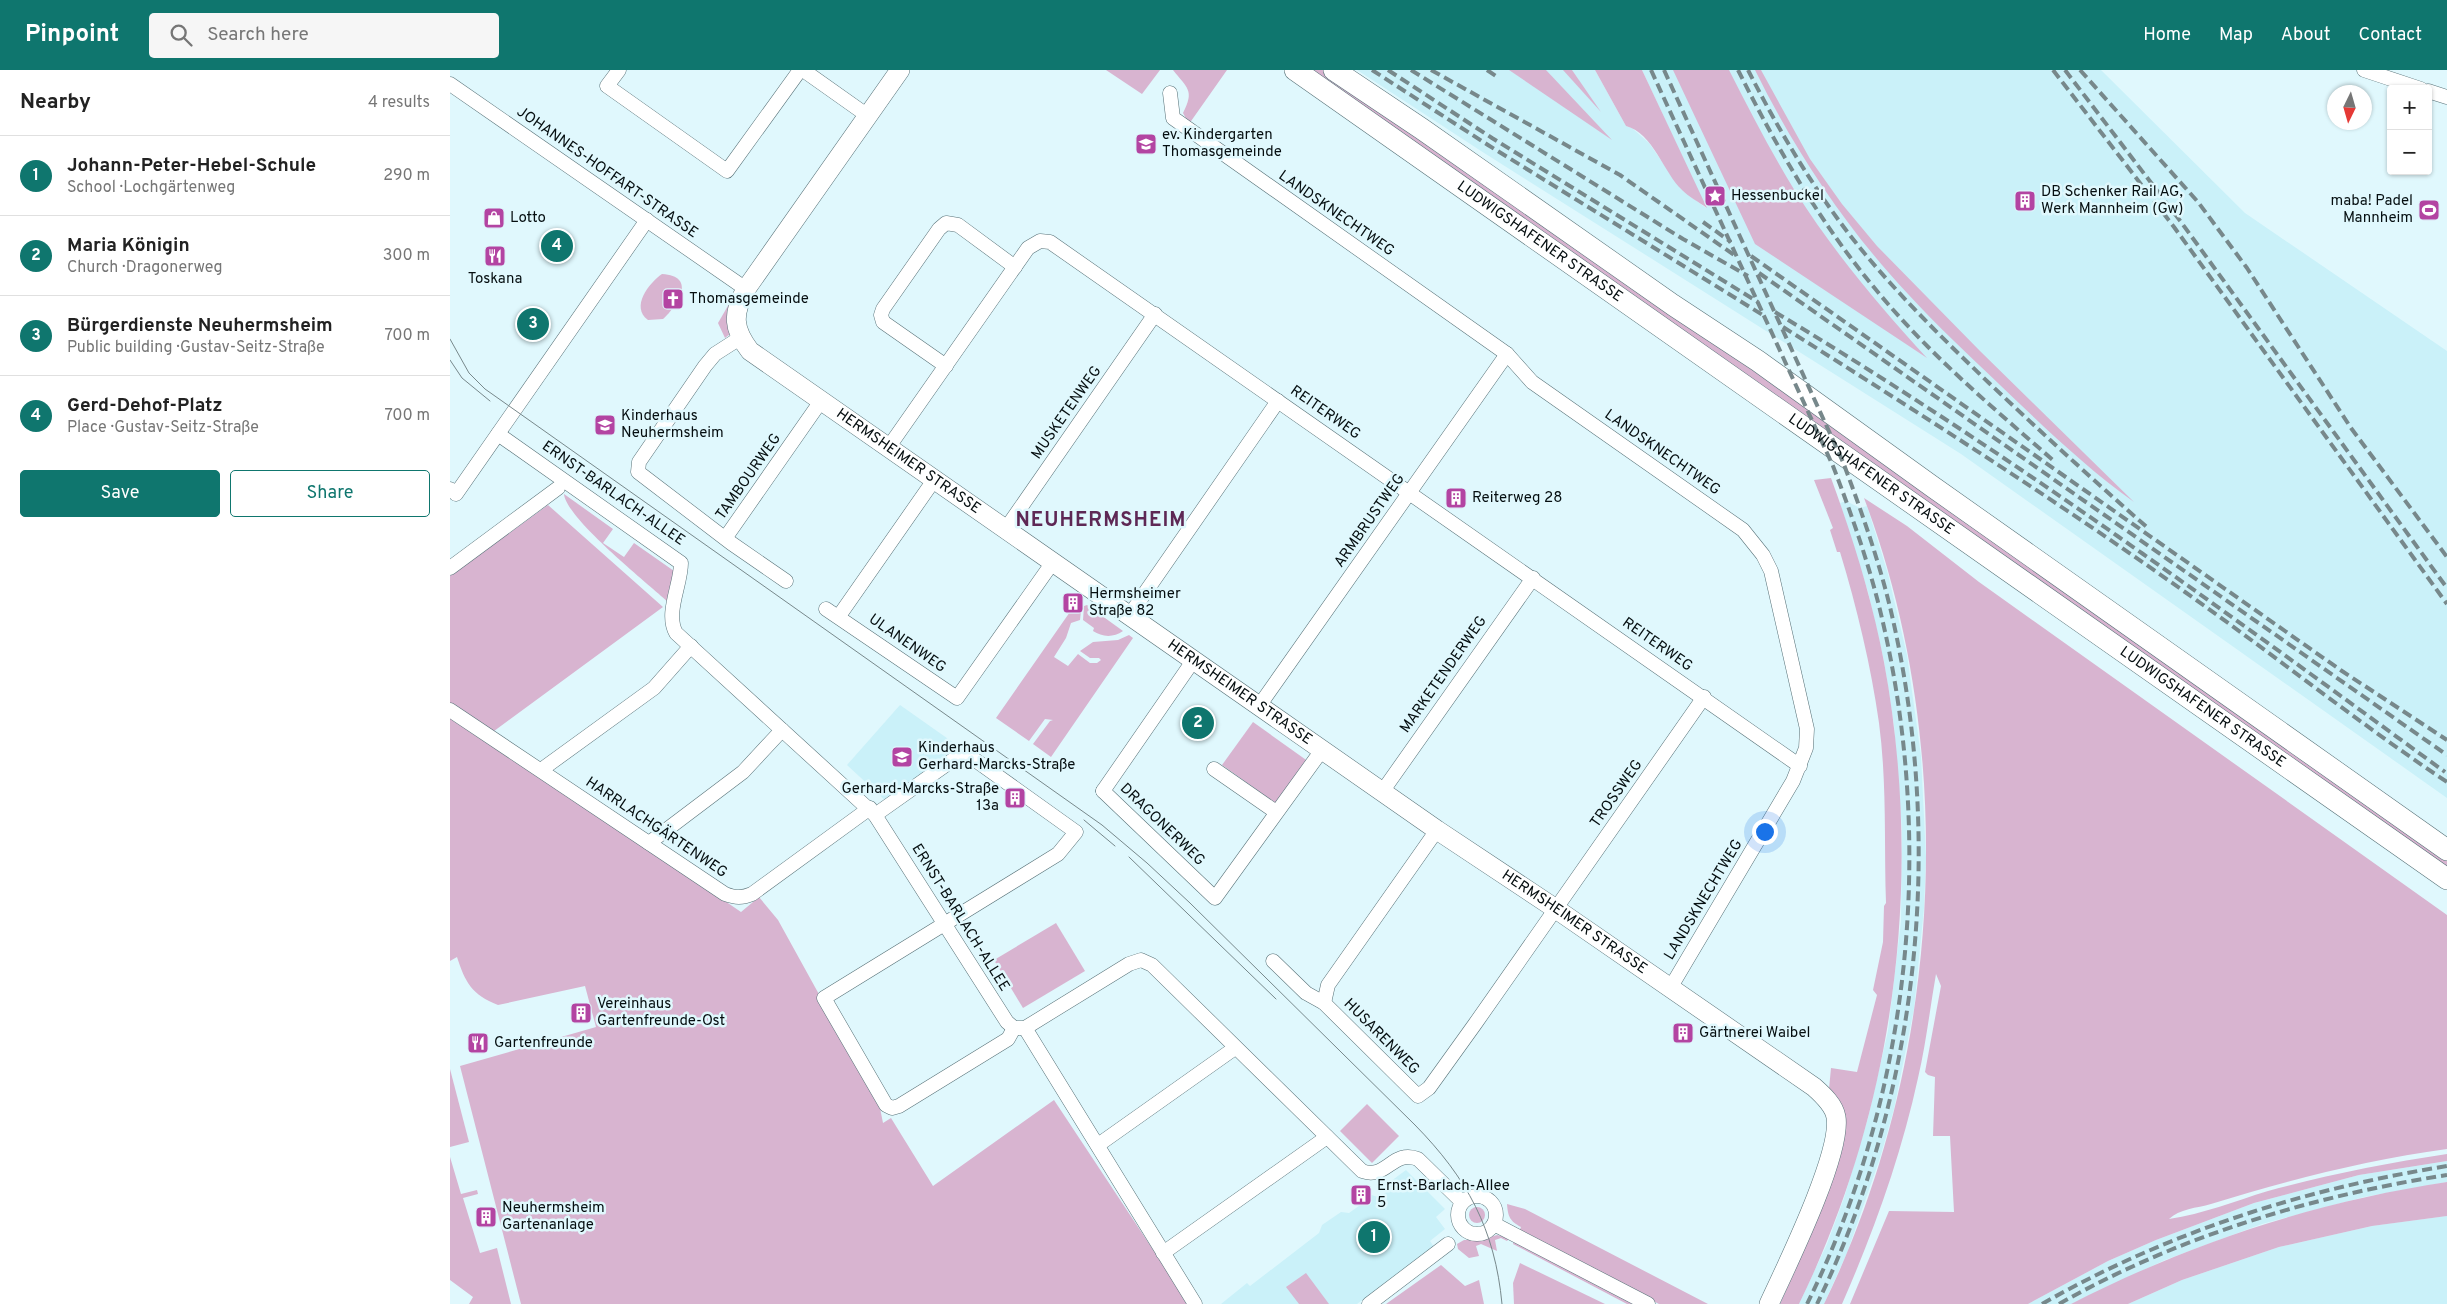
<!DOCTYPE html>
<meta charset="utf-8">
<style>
:root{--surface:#fff;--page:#f6f6f6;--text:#222;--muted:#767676;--line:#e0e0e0;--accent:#0f766e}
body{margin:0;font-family:Overpass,sans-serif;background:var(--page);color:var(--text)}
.controls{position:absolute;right:15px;top:15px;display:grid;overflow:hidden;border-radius:5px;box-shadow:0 1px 4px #0004}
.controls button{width:45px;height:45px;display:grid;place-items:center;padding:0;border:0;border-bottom:1px solid var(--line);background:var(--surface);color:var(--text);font:25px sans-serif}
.compass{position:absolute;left:1877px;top:15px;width:45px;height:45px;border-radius:50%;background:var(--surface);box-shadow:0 1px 4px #0004;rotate:185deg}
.you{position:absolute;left:1314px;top:761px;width:18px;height:18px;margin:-12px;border:4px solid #fff;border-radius:50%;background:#1a73e8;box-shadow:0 0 0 8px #1a73e833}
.badge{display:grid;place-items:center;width:32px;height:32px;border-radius:50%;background:var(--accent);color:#fff;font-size:16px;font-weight:700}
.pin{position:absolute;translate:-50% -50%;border:2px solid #fff;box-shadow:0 1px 5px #0006}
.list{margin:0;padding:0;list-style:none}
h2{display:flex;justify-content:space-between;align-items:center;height:65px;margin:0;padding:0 20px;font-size:21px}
h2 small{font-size:16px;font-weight:400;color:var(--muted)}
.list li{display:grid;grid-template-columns:32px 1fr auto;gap:15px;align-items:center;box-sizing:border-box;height:80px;padding:0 20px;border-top:1px solid var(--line)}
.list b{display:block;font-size:19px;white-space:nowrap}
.list p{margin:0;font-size:16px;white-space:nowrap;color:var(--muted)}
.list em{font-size:16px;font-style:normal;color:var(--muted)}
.actions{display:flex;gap:10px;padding:15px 20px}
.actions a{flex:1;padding:11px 0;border:1px solid var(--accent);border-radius:5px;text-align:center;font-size:18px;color:var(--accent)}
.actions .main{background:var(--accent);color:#fff}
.icon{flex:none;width:28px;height:28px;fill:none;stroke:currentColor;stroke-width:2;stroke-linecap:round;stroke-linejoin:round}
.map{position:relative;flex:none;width:1997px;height:1234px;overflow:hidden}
header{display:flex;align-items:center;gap:30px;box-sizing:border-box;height:70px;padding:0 25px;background:var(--accent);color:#fff}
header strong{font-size:24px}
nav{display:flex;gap:28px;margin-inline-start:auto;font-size:18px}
.search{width:350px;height:45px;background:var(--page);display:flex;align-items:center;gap:12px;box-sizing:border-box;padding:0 18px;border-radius:5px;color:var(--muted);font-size:19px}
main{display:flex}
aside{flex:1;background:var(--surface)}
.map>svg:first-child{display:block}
.built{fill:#caf1f9}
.green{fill:#d8b4d0}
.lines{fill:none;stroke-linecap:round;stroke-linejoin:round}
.street-casing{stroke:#587278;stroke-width:15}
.secondary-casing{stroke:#587278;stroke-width:20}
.primary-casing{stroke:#587278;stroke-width:22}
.street{stroke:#fff;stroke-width:14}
.secondary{stroke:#fff;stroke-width:19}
.primary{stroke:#fff;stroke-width:21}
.tram{stroke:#77888b;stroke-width:1}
.rail{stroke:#77888b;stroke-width:4;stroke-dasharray:10 5;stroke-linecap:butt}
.labels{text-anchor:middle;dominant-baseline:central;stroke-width:5;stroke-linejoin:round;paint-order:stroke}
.poi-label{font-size:15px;fill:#050e10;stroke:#e0f8fd;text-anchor:start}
.street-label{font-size:15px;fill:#050e10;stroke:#e0f8fd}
.district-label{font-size:20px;font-weight:bold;letter-spacing:1px;fill:#5e2855;stroke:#e0f8fd}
</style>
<header>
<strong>Pinpoint</strong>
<div class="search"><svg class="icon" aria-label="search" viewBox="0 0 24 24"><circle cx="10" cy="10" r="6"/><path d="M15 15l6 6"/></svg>Search here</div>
<nav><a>Home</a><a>Map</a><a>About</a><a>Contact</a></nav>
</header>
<main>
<aside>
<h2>Nearby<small>4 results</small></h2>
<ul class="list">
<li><span class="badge">1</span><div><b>Johann-Peter-Hebel-Schule</b><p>School · Lochgärtenweg</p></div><em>290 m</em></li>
<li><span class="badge">2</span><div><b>Maria Königin</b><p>Church · Dragonerweg</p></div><em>300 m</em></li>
<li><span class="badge">3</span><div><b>Bürgerdienste Neuhermsheim</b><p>Public building · Gustav-Seitz-Straße</p></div><em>700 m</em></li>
<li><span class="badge">4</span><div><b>Gerd-Dehof-Platz</b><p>Place · Gustav-Seitz-Straße</p></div><em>700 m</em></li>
</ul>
<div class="actions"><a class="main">Save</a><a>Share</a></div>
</aside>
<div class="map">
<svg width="1997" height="1234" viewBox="0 0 1997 1234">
<rect width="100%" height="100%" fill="#e0f8fd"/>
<g class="built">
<path d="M907 0H1145L1176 56 1182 58 1199 73 1231 119 1256 138 1192 0H1651L1795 143 1997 281V728L1511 384 1031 81Z"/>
<path d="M1396 431 1410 438 1417 436 1438 504 1457 585 1471 686 1476 787 1474 838 1464 939 1444 1039 1430 1088 1397 1183 1374 1234H1349L1377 1174 1394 1128 1418 1048 1438 961 1451 851 1452 759 1444 655 1434 591 1418 522 1390 433Z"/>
<path d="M450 635 511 678 437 732 397 695Z"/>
<path d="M1997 1091V1112L1914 1127 1812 1154 1715 1190 1621 1234H1578L1658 1191 1706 1170 1804 1133 1909 1105Z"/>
<path d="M956 1100 995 1139 986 1147 995 1159 980 1171 984 1177 907 1234H771L797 1213 800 1216 869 1163 872 1155 891 1142 899 1143 913 1133 918 1124 928 1127 940 1120 937 1114Z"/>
<path d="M1997 1146V1234H1678L1732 1210 1829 1177 1922 1156Z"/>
</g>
<g class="green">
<path d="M656 0H710L692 24Z"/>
<path d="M723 0H777L739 54 733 43C745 20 737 18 723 0Z"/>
<path d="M859 0H873L1239 254 1997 789V800Z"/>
<path d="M1059 0H1096L1162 70Z"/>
<path d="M1113 0H1122L1151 42Z"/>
<path d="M1145 0H1192L1257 138C1249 132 1239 127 1232 120 1214 103 1203 63 1176 56Z"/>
<path d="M1223 0H1279C1300 41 1321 82 1345 121 1383 181 1429 236 1477 288L1305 174Z"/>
<path d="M1305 0H1311L1360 89 1392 134 1427 176 1530 281 1684 432C1635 397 1593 356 1550 315 1519 285 1487 256 1458 224 1396 158 1345 81 1305 0Z"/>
<path d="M212 204C247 206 228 235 213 249L198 250C180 237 199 213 212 204Z"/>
<path d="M279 234 280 264 275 268 268 253Z"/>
<path d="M1381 408C1403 468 1422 529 1434 592 1474 808 1446 1036 1349 1234H1330L1359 1169 1393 1072 1395 1059 1393 1043 1379 1019 1381 998 1407 1002 1427 925 1423 920 1433 872 1434 836 1436 833C1434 773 1437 713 1429 653 1421 596 1407 538 1390 482H1387L1380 460 1383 458 1364 410Z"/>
<path d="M114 424 163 459 153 473 174 487 184 473 224 501 217 531C197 513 116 448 114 424Z"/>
<path d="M1414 428 1457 456 1529 512 1997 845V1079C1917 1090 1838 1110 1761 1134 1747 1138 1729 1139 1719 1149 1753 1144 1785 1131 1818 1121 1877 1105 1936 1093 1997 1084V1091L1909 1105 1804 1133 1706 1170 1658 1191 1578 1234H1400L1439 1141 1504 1142 1500 1066H1483L1485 1007 1478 1005 1475 1002 1491 916 1486 904C1480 938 1476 974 1468 1008 1451 1086 1424 1161 1392 1234H1374C1493 990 1510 682 1414 428Z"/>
<path d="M98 435 213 537 36 667 291 842 309 827 328 850 429 1033 433 1053 441 1048 483 1116 604 1030 739 1234H71L10 996 146 957 135 916 48 935C22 925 15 912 7 887L0 891V506Z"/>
<path d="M629 529 632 532 630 550 621 553 616 568 604 587 618 596 628 584 640 593H647L651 590 649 588H640L630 581 643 572 668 570 679 565 683 568 601 687 583 674 600 651 603 650 595 649 579 671 546 648Z"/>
<path d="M637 535 673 561C663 568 652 567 643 561L644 558 633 550 634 536Z"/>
<path d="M803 652 859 692 828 735 772 695Z"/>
<path d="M606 853 635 901 573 938 544 890Z"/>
<path d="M0 999 19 1072 0 1077Z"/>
<path d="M917 1034 949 1066 922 1093 890 1061Z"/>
<path d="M0 1087 11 1124 27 1120 28 1124 13 1128 30 1183 47 1178 61 1234H19L23 1227 0 1210Z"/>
<path d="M1997 1112V1146L1922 1156 1829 1177 1732 1210 1678 1234H1621C1740 1173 1865 1132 1997 1112Z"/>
<path d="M1057 1134 1075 1139 1258 1234H1209L1069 1162 1071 1157C1060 1151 1058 1147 1057 1134Z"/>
<circle cx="1027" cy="1145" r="8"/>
<path d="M1047 1165 1059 1168 1057 1171 1051 1168 1045 1170 1047 1181 1031 1174 1026 1176 1029 1186 1019 1188 1008 1179 1007 1174 1014 1170H1030Z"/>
<path d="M1064 1171 1187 1234H1177L1063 1174Z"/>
<path d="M1070 1193 1155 1234H1064L1063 1213Z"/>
<path d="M991 1195 1015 1216 1029 1210 1034 1234H936Z"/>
<path d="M856 1203 879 1234H849L836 1217Z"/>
</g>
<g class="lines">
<g class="street-casing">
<g id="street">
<path d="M169 0 157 16 277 101 350 0"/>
<path d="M353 0 418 46"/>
<path d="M1914 0 1971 19"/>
<path d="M0 14 296 219"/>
<path d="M1978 21 1997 27"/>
<path d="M720 23 723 48 1057 284 1082 312 1293 460 1313 485 1321 501 1357 659 1356 678 1343 711 1225 910 1218 916"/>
<path d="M290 268 265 284 255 296 189 392 188 402 281 473 336 511"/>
<path d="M496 296 433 252 431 245 433 239 489 159 496 153 508 155 565 197"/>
<path d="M48 364 231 493C231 515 215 543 226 563L425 745 557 952 564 958H575L679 894 691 890 702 895 912 1101C937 1110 942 1079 968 1089L1012 1132"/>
<path d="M438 378 578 178 590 171 600 172 1350 696"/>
<path d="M0 419 6 424 197 150"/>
<path d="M555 460 705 244"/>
<path d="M276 467 371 331"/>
<path d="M0 498 108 418"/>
<path d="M376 539 507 628 603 492"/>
<path d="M389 546 484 410"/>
<path d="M679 546 828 331"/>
<path d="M809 636 1057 284"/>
<path d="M0 640 275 824C286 828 292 828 302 824L420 738"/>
<path d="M764 699 826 742"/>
<path d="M91 700 204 618 241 576"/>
<path d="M653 721 765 828 872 680"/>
<path d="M653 721 743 591"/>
<path d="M932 722 1083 508"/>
<path d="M425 745 514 682 626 762 608 784 374 928 436 1035 442 1038 449 1036 558 969 564 958"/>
<path d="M199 773 293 702 332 660"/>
<path d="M823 891 856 923 874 933 968 1026 979 1018 1025 954 1254 627"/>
<path d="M874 933 878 915 987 760"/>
<path d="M575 958 745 1234"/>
<path d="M648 1075 785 978"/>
<circle cx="1027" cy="1145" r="19"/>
<path d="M1044 1154 1198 1234"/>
<path d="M713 1183 877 1067"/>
<path d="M919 1234 998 1174"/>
</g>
</g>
<g class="secondary-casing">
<g id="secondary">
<path id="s1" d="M450 0 296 219C282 244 283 259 300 281L987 760 1106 839 1364 1017C1373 1025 1384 1035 1386 1047 1392 1083 1336 1197 1319 1234"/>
</g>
</g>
<g class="primary-casing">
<g id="primary">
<path id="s2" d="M845 0 1997 809"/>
<path d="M884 0 972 59 1223 235 1308 291 1483 417 1997 780"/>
</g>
</g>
<use href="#street" class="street"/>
<use href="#secondary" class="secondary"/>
<use href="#primary" class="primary"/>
<g class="tram">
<path d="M0 269 19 303 35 319 652 755 697 793 740 833 965 1055C1017 1108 1045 1159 1052 1234"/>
<path d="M0 290 12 308 40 331"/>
<path d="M634 750 665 776"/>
<path d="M679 787 826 929"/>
</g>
<g class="rail">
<path d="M922 0 1038 75 1316 247"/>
<path d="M938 0 1042 68 1308 232"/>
<path d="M961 0 1233 169 1298 206"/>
<path d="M981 0 1170 105 1287 187"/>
<path d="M1037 0 1046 6"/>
<path d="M1201 0 1383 396C1401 443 1418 491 1430 540 1486 770 1462 1022 1357 1234"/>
<path d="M1214 0 1393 392C1411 440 1428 488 1440 537 1495 768 1471 1020 1367 1234"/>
<path d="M1288 0C1327 78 1370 153 1427 221 1479 284 1542 337 1604 391"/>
<path d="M1298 0C1327 57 1360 113 1399 164 1441 218 1490 266 1539 313 1591 362 1644 411 1698 458"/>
<path d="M1603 0 1724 157 1997 534"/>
<path d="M1615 0 1731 152 1997 518"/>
<path d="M1630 0 1748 132 1797 198 1901 358 1997 487"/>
<path d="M1253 152 1281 172"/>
<path d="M1301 186 1892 601 1997 670"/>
<path d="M1309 203 1997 685"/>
<path d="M1325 242C1558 382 1776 542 1995 702"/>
<path d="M1333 257C1469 343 1604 429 1735 522 1823 584 1907 652 1997 712"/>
<path d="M1592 1234C1718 1162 1854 1119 1997 1096"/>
<path d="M1609 1234C1729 1166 1862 1126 1997 1105"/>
</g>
</g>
<defs>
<g id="school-square" transform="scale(1.125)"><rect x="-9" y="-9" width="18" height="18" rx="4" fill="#b344a2" stroke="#e0f8fd"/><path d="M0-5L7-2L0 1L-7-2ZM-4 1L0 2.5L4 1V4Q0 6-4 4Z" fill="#fff"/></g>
<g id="sight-square" transform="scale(1.125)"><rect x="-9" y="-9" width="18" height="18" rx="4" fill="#b344a2" stroke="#e0f8fd"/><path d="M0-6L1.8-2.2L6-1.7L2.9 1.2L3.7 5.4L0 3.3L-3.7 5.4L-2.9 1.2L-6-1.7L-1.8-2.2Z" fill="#fff"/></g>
<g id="building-square" transform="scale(1.125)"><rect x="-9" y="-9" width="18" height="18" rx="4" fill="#b344a2" stroke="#e0f8fd"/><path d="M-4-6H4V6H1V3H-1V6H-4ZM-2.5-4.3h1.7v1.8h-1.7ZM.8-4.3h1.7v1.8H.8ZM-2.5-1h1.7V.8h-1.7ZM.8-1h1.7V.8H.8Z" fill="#fff"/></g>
<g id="stadium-square" transform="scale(1.125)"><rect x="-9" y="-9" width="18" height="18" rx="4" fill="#b344a2" stroke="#e0f8fd"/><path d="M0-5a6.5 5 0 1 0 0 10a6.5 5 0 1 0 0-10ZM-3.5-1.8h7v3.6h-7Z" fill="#fff"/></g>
<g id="shop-square" transform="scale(1.125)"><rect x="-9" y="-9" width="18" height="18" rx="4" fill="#b344a2" stroke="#e0f8fd"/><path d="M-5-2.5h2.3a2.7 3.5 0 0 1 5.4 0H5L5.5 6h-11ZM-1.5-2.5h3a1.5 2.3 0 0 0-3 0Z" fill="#fff"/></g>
<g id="restaurant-square" transform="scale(1.125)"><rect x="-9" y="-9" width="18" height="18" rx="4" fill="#b344a2" stroke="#e0f8fd"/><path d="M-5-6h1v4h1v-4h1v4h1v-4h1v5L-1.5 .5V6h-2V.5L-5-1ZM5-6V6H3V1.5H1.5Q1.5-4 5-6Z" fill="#fff"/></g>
<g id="church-square" transform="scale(1.125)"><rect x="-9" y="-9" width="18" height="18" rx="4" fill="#b344a2" stroke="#e0f8fd"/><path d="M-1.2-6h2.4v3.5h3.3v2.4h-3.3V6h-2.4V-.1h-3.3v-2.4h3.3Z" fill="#fff"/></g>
</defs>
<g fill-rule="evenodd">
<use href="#school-square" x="696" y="74"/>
<use href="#sight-square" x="1265" y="126"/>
<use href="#building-square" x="1575" y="131"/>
<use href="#stadium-square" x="1979" y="140"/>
<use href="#shop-square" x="44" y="148"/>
<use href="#restaurant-square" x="45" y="186"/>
<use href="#church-square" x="223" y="229"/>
<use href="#school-square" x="155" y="355"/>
<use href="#building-square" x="1006" y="428"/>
<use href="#building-square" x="623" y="533"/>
<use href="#school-square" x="452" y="687"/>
<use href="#building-square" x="565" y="728"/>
<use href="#building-square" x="131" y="943"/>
<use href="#building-square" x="1233" y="963"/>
<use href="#restaurant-square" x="28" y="973"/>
<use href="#building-square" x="911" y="1125"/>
<use href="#building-square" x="36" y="1147"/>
</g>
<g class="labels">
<g class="poi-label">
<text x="712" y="65">ev. Kindergarten<tspan x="712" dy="17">Thomasgemeinde</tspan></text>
<text x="1591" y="122">DB Schenker Rail AG,<tspan x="1591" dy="17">Werk Mannheim (Gw)</tspan></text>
<text x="1281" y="126">Hessenbuckel</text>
<text x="1963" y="131" text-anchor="end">maba! Padel<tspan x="1963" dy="17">Mannheim</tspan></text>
<text x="60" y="148">Lotto</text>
<text x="45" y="209" text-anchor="middle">Toskana</text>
<text x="239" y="229">Thomasgemeinde</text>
<text x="171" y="346">Kinderhaus<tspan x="171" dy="17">Neuhermsheim</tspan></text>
<text x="1022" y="428">Reiterweg 28</text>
<text x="639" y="524">Hermsheimer<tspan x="639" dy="17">Straße 82</tspan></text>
<text x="468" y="678">Kinderhaus<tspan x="468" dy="17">Gerhard-Marcks-Straße</tspan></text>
<text x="549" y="719" text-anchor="end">Gerhard-Marcks-Straße<tspan x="549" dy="17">13a</tspan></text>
<text x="147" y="934">Vereinhaus<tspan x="147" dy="17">Gartenfreunde-Ost</tspan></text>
<text x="1249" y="963">Gärtnerei Waibel</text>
<text x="44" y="973">Gartenfreunde</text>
<text x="927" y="1116">Ernst-Barlach-Allee<tspan x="927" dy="17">5</tspan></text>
<text x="52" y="1138">Neuhermsheim<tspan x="52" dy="17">Gartenanlage</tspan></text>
</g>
<g class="street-label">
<text transform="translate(157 103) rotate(35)">JOHANNES-HOFFART-STRASSE</text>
<text transform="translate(886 144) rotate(35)">LANDSKNECHTWEG</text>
<text stroke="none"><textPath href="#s2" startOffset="299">LUDWIGSHAFENER STRASSE</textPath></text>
<text transform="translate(617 343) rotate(-55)">MUSKETENWEG</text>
<text transform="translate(875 343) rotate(35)">REITERWEG</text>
<text transform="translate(1212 383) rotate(35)">LANDSKNECHTWEG</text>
<text stroke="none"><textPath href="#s1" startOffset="528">HERMSHEIMER STRASSE</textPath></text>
<text stroke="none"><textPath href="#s2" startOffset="704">LUDWIGSHAFENER STRASSE</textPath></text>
<text transform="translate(299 407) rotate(-55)">TAMBOURWEG</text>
<text transform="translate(163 424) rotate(35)">ERNST-BARLACH-ALLEE</text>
<text transform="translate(920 451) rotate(-55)">ARMBRUSTWEG</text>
<text transform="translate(457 574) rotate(35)">ULANENWEG</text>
<text transform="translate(1207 575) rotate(35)">REITERWEG</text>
<text transform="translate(994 605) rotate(-55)">MARKETENDERWEG</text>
<text stroke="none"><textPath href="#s1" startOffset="932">HERMSHEIMER STRASSE</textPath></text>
<text stroke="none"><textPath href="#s2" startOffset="1109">LUDWIGSHAFENER STRASSE</textPath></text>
<text transform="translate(1167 724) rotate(-55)">TROSSWEG</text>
<text transform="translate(712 755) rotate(44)">DRAGONERWEG</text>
<text transform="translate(206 758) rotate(34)">HARRLACHGÄRTENWEG</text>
<text transform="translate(1254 830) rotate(-59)">LANDSKNECHTWEG</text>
<text transform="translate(510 848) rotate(58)">ERNST-BARLACH-ALLEE</text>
<text stroke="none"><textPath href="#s1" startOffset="1338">HERMSHEIMER STRASSE</textPath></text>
<text transform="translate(931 967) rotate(45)">HUSARENWEG</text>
</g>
<g class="district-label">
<text x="651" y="451">NEUHERMSHEIM</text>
</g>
</g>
</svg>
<div class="controls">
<button>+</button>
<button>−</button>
</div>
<svg class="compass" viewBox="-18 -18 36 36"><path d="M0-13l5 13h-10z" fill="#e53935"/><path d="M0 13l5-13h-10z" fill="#767676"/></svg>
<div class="you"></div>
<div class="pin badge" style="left:924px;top:1167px">1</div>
<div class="pin badge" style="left:748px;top:653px">2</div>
<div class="pin badge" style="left:83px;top:254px">3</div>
<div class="pin badge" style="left:107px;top:176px">4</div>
</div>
</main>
